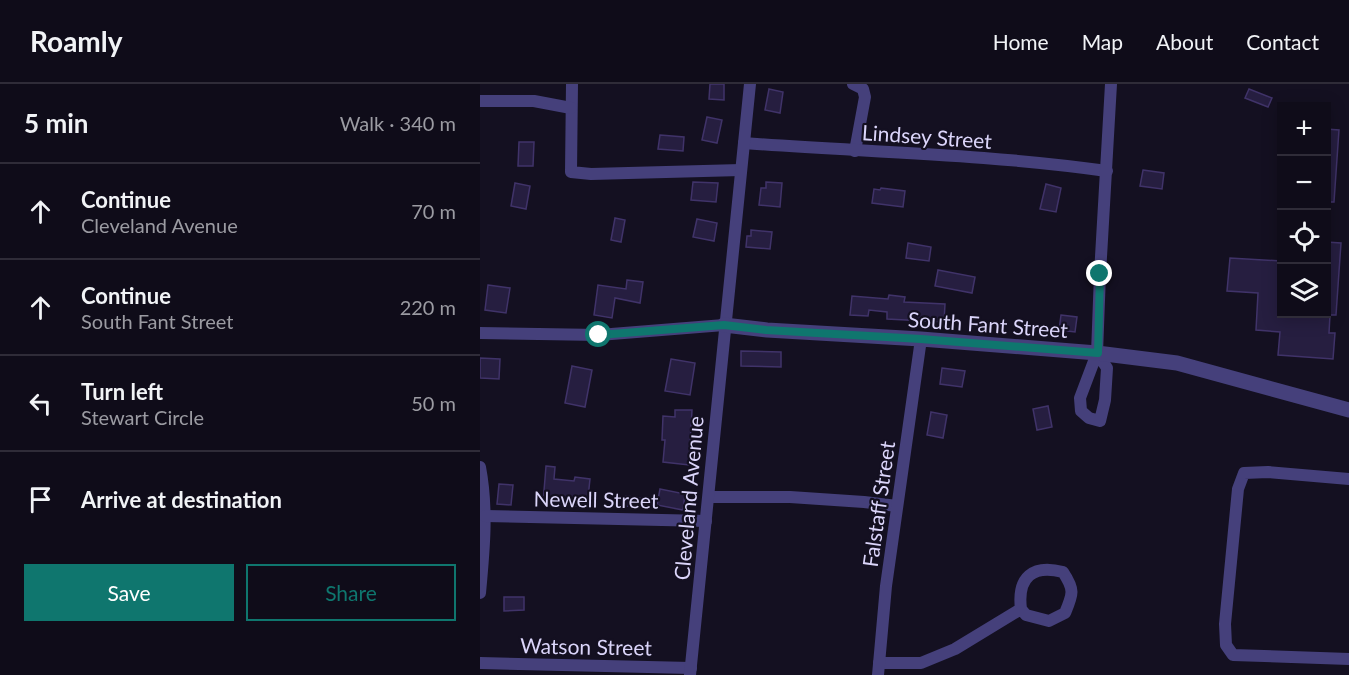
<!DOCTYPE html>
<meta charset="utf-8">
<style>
:root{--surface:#0f0c19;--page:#181522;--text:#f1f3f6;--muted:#9b9ba2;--line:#2f2c38;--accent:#0f766e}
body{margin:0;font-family:Lato,sans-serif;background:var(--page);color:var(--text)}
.controls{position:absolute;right:18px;top:18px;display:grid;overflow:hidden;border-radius:0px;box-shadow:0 3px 15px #0003}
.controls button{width:54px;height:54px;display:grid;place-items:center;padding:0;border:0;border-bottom:2px solid var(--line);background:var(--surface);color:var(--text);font:30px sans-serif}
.stop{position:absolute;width:18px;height:18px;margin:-14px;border:4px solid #0f766e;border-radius:50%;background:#fff}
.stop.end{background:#0f766e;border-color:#fff;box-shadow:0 2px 6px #0008}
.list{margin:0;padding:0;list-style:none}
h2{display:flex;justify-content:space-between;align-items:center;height:78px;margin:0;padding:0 24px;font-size:26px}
h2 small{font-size:20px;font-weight:400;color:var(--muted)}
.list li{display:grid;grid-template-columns:39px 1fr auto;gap:18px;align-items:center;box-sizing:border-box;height:96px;padding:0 24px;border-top:2px solid var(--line)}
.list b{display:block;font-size:22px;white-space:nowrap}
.list p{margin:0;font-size:20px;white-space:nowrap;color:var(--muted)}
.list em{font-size:20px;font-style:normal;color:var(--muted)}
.actions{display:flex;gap:12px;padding:18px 24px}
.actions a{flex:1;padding:14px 0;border:2px solid var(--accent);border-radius:0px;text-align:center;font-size:21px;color:var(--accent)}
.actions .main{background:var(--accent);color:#fff}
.icon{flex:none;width:33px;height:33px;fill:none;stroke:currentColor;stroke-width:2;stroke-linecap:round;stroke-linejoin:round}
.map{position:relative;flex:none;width:869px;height:591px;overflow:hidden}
header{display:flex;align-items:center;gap:36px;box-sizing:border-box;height:84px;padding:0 30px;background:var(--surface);border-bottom:2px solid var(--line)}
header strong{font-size:28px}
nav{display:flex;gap:33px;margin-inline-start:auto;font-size:21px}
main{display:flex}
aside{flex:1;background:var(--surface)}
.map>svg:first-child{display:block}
.building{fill:#261e40;stroke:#403369;stroke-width:1.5}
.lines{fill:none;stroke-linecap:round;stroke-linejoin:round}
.minor{stroke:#45407b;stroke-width:12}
.tertiary{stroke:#45407b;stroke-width:15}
.route{stroke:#0f766e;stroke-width:8}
.labels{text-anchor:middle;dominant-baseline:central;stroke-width:4.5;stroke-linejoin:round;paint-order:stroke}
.street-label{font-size:21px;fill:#dbd5fa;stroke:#141021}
</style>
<header>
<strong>Roamly</strong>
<nav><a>Home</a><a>Map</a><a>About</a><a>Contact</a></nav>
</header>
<main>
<aside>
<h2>5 min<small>Walk · 340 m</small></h2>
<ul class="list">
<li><svg class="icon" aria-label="ahead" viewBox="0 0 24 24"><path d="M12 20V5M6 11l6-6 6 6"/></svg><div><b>Continue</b><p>Cleveland Avenue</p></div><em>70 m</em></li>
<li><svg class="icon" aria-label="ahead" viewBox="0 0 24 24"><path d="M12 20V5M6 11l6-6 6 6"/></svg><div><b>Continue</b><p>South Fant Street</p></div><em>220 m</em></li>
<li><svg class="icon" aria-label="left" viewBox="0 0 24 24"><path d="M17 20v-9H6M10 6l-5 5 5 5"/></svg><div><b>Turn left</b><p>Stewart Circle</p></div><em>50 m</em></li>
<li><svg class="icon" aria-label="arrive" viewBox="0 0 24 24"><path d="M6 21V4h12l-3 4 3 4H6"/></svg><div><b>Arrive at destination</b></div></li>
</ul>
<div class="actions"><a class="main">Save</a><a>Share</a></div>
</aside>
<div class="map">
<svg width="869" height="591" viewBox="0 0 869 591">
<rect width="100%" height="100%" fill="#141021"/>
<g class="building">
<path d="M230 0H244V16L229 15Z"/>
<path d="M289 5 303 8 300 29 285 26Z"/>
<path d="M769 5 792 14 788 23 765 14Z"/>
<path d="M227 33 242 36 237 59 222 56Z"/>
<path d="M846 45 859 46 854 118H846Z"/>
<path d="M180 51 204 53 203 67 178 65Z"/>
<path d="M39 58H54L53 82H38Z"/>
<path d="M663 86 684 89 682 105 660 102Z"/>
<path d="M213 98 238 99 236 118 211 116Z"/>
<path d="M286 98 302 99 300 123 279 121 281 104H286Z"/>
<path d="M35 99 50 102 46 125 31 122Z"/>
<path d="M566 100 581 104 576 128 560 125Z"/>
<path d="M401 104 425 107 423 123 392 119 394 105 400 106Z"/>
<path d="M135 134 145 136 141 158 131 156Z"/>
<path d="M217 135 237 139 234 157 213 153Z"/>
<path d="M271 146 292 148 290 165 266 163 267 152H271Z"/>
<path d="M846 158 861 159 856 231H850L849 249H855L853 275 798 271 800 248 776 246 778 209 747 207 750 174 801 177V230H846Z"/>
<path d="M428 159 451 163 449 177 426 174Z"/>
<path d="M458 186 495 193 492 209 455 202Z"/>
<path d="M147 196 163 198 160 219 135 214 132 234 114 231 118 201 146 205Z"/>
<path d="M8 201 30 204 26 229 5 226Z"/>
<path d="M409 211 425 213 424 218 465 220 464 238 407 235V228L389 226 388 232 370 231 372 212 408 215Z"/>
<path d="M581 231 597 233 595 248 579 246Z"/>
<path d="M261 267 301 268V283L261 282Z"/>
<path d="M0 274 20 275 19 295 0 294Z"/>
<path d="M191 275 215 279 210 311 185 307Z"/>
<path d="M92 282 112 286 105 323 85 319Z"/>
<path d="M462 284 485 287 482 303 460 300Z"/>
<path d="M568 322 572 343 557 346 553 325Z"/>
<path d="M195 326H212L209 381 183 378 185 356H182L183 332 195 333Z"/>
<path d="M451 328 467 331 463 354 447 351Z"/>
<path d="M66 382 75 383 74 395 94 397 95 393 110 395 107 423 63 419Z"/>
<path d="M19 400 33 401 31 421 17 420Z"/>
<path d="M180 405 205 410 203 426 177 421Z"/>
<path d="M146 412 160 414 159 423 145 422Z"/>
<path d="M24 513H44V526L24 527Z"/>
</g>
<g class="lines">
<g class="minor">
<path d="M92 0 91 88 111 90 261 86"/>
<path d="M373 0 383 5 385 13 375 67"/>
<path d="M0 17H54L91 24"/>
<path d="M264 59C385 68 507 70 627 87"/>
<path d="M0 249 119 251 244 241"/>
<path d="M617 269 627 284 625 316 620 337 609 334 601 327 600 314 617 269 620 190 631 0"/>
<path d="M0 383C8 425 4 466 0 509"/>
<path d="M869 395 788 388 764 389 758 405 745 540 746 561 753 571 869 575"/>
<path d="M229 413H310L384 418 417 422"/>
<path d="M5 432 226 437"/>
<path d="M0 579 211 584"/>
<path d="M399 579H441L475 565 541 525C537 493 553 480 583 488 595 506 593 510 585 529L569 537 546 531 541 525"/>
<path d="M210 591 270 0"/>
<path d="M398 591 406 502 441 255"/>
</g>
<path class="tertiary" d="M244 241 287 246 441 255 617 269 697 279 869 326"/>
</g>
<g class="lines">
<path class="route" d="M119 251 244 241 286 246 441 255 618 269 620 190"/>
</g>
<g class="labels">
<g class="street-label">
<text transform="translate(447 52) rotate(4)">Lindsey Street</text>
<text transform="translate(508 240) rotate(4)">South Fant Street</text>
<text transform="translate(208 414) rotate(-85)">Cleveland Avenue</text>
<text transform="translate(116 415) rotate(1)">Newell Street</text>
<text transform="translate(398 420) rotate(-82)">Falstaff Street</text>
<text transform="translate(106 562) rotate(1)">Watson Street</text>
</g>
</g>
</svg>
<div class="controls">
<button>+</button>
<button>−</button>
<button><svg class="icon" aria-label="locate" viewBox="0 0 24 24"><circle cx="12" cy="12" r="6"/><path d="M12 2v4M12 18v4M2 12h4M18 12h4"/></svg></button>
<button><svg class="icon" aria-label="layers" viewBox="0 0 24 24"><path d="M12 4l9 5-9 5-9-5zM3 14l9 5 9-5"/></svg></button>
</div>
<div class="stop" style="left:119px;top:251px"></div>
<div class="stop end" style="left:620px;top:190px"></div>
</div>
</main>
